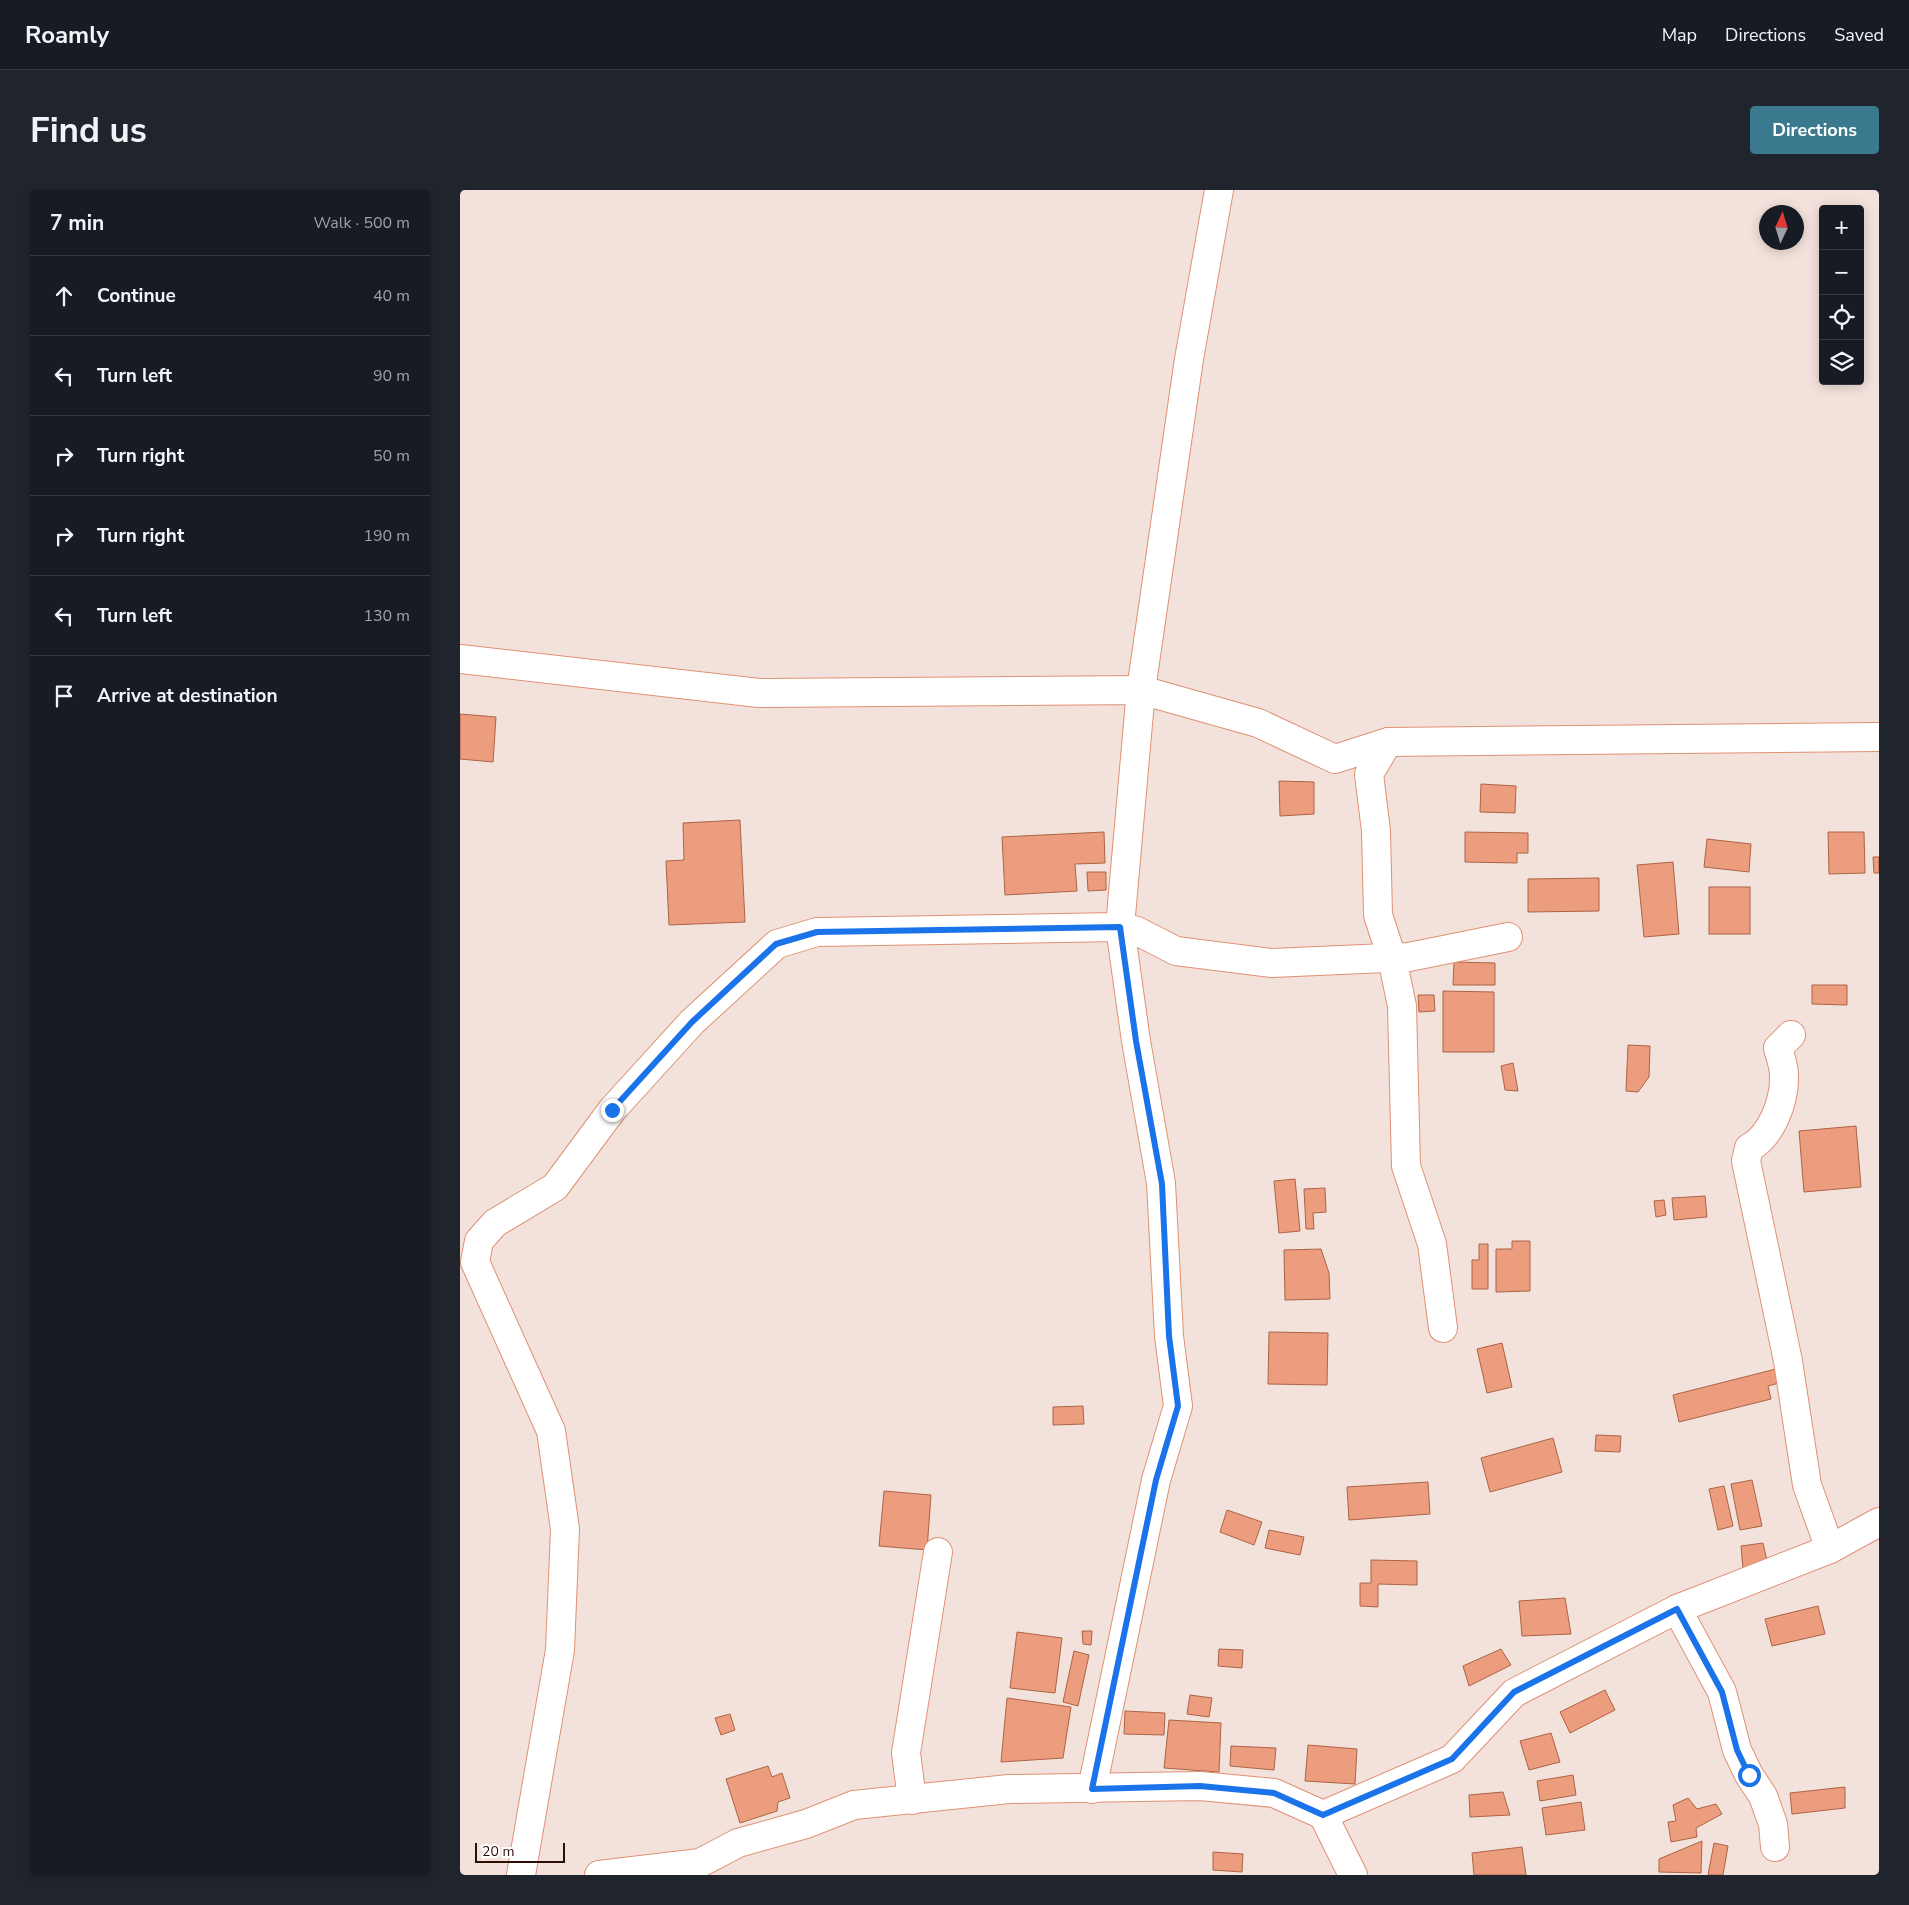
<!DOCTYPE html>
<meta charset="utf-8">
<style>
:root{--surface:#171b24;--page:#20242c;--text:#f1f3f6;--muted:#9ea1a6;--line:#363941;--accent:#3b7a8e}
body{margin:0;font-family:"Nunito Sans",sans-serif;background:var(--page);color:var(--text)}
.controls{position:absolute;right:15px;top:15px;display:grid;overflow:hidden;border-radius:5px;box-shadow:0 2px 12px #0003}
.controls button{width:45px;height:45px;display:grid;place-items:center;padding:0;border:0;border-bottom:1px solid var(--line);background:var(--surface);color:var(--text);font:25px sans-serif}
.compass{position:absolute;left:1299px;top:15px;width:45px;height:45px;border-radius:50%;background:var(--surface);box-shadow:0 2px 12px #0003;rotate:4deg}
.scale{position:absolute;left:15px;bottom:12px;width:90px;box-sizing:border-box;padding-left:5px;border:2px solid #2b0e04;border-top:0;font-size:14px;line-height:18px;white-space:nowrap;color:#2b0e04;-webkit-text-stroke:4px #fff;paint-order:stroke}
.stop{position:absolute;width:15px;height:15px;margin:-11px;border:4px solid #1a73e8;border-radius:50%;background:#fff}
.stop.end{background:#1a73e8;border-color:#fff;box-shadow:0 1px 5px #0008}
.list{margin:0;padding:0;list-style:none}
h2{display:flex;justify-content:space-between;align-items:center;height:65px;margin:0;padding:0 20px;font-size:21px}
h2 small{font-size:16px;font-weight:400;color:var(--muted)}
.list li{display:grid;grid-template-columns:32px 1fr auto;gap:15px;align-items:center;box-sizing:border-box;height:80px;padding:0 20px;border-top:1px solid var(--line)}
.list b{display:block;font-size:19px;white-space:nowrap}
.list em{font-size:16px;font-style:normal;color:var(--muted)}
.icon{flex:none;width:28px;height:28px;fill:none;stroke:currentColor;stroke-width:2;stroke-linecap:round;stroke-linejoin:round}
.map{position:relative;flex:none;width:1419px;height:1685px;overflow:hidden;border-radius:5px}
header{display:flex;align-items:center;gap:30px;box-sizing:border-box;height:70px;padding:0 25px;background:var(--surface);border-bottom:1px solid var(--line)}
header strong{font-size:24px}
nav{display:flex;gap:28px;margin-inline-start:auto;font-size:18px}
.intro{display:flex;align-items:center;justify-content:space-between;box-sizing:border-box;height:120px;padding:0 30px}
h1{margin:0;font-size:35px}
.button{padding:12px 22px;border-radius:5px;background:var(--accent);color:#fff;font-size:18px;font-weight:700}
main{display:flex;gap:30px;padding:0 30px}
aside{flex:1;background:var(--surface);border-radius:5px;box-shadow:0 2px 12px #0003}
.map>svg:first-child{display:block}
.building{fill:#ec9d7e;stroke:#ac6346}
.lines{fill:none;stroke-linecap:round;stroke-linejoin:round}
.street-casing{stroke:#df9173;stroke-width:30}
.street{stroke:#fff;stroke-width:28}
.route{stroke:#1a73e8;stroke-width:6}
</style>
<header>
<strong>Roamly</strong>
<nav><a>Map</a><a>Directions</a><a>Saved</a></nav>
</header>
<div class="intro"><h1>Find us</h1><a class="button">Directions</a></div>
<main>
<aside>
<h2>7 min<small>Walk · 500 m</small></h2>
<ul class="list">
<li><svg class="icon" aria-label="ahead" viewBox="0 0 24 24"><path d="M12 20V5M6 11l6-6 6 6"/></svg><div><b>Continue</b></div><em>40 m</em></li>
<li><svg class="icon" aria-label="left" viewBox="0 0 24 24"><path d="M17 20v-9H6M10 6l-5 5 5 5"/></svg><div><b>Turn left</b></div><em>90 m</em></li>
<li><svg class="icon" aria-label="right" viewBox="0 0 24 24"><path d="M7 20v-9h11M14 6l5 5-5 5"/></svg><div><b>Turn right</b></div><em>50 m</em></li>
<li><svg class="icon" aria-label="right" viewBox="0 0 24 24"><path d="M7 20v-9h11M14 6l5 5-5 5"/></svg><div><b>Turn right</b></div><em>190 m</em></li>
<li><svg class="icon" aria-label="left" viewBox="0 0 24 24"><path d="M17 20v-9H6M10 6l-5 5 5 5"/></svg><div><b>Turn left</b></div><em>130 m</em></li>
<li><svg class="icon" aria-label="arrive" viewBox="0 0 24 24"><path d="M6 21V4h12l-3 4 3 4H6"/></svg><div><b>Arrive at destination</b></div></li>
</ul>
</aside>
<div class="map">
<svg width="1419" height="1685" viewBox="0 0 1419 1685">
<rect width="100%" height="100%" fill="#f3e2db"/>
<g class="building">
<path d="M0 524 36 527 33 572 0 569Z"/>
<path d="M819 591 854 592V624L820 626Z"/>
<path d="M1021 594 1056 596 1055 623 1020 622Z"/>
<path d="M280 630 285 732 209 735 206 671 224 670 223 633Z"/>
<path d="M644 642 645 673 615 674 617 701 545 705 542 647Z"/>
<path d="M1005 642 1068 643V663H1057V673L1005 672Z"/>
<path d="M1368 642H1404L1405 683 1369 684Z"/>
<path d="M1247 649 1291 654 1289 682 1244 677Z"/>
<path d="M1413 667H1419V683H1414Z"/>
<path d="M1213 672 1219 744 1184 747 1177 675Z"/>
<path d="M627 682H646V700L628 701Z"/>
<path d="M1139 688V721L1068 722V689Z"/>
<rect x="1249" y="697" width="41" height="47"/>
<path d="M994 772 1035 773V795H993Z"/>
<path d="M1352 795H1387V815L1352 814Z"/>
<path d="M983 801 1034 802V862H983Z"/>
<path d="M958 805H974L975 821 959 822Z"/>
<path d="M1168 855 1190 856 1189 887 1178 902 1166 901Z"/>
<path d="M1053 873 1058 901 1045 900 1041 876Z"/>
<path d="M1396 936 1401 997 1344 1002 1339 941Z"/>
<path d="M835 989 840 1041 819 1043 814 991Z"/>
<path d="M865 998 866 1022 853 1023 854 1039H846L844 999Z"/>
<path d="M1245 1006 1247 1027 1214 1030 1212 1008Z"/>
<path d="M1204 1010 1206 1025 1196 1027 1194 1011Z"/>
<path d="M1052 1051H1070V1101L1036 1102V1059H1052Z"/>
<path d="M1019 1054H1028V1099H1012V1070H1019Z"/>
<path d="M861 1059 869 1083 870 1109 825 1110 824 1060Z"/>
<path d="M809 1142 868 1143 867 1195 808 1194Z"/>
<path d="M1042 1153 1052 1197 1027 1203 1017 1159Z"/>
<path d="M1316 1179 1319 1193 1308 1196 1311 1209 1219 1232 1213 1205Z"/>
<path d="M623 1216 624 1234 593 1235V1217Z"/>
<path d="M1136 1245 1161 1246 1160 1262 1135 1261Z"/>
<path d="M1093 1248 1102 1282 1030 1302 1021 1268Z"/>
<path d="M1292 1290 1302 1336 1280 1340 1271 1294Z"/>
<path d="M968 1292 970 1324 889 1330 887 1297Z"/>
<path d="M1264 1296 1273 1336 1258 1340 1249 1299Z"/>
<path d="M424 1301 471 1305 467 1360 419 1356Z"/>
<path d="M767 1320 802 1332 794 1355 760 1342Z"/>
<path d="M809 1340 844 1347 840 1365 805 1358Z"/>
<path d="M1303 1353 1308 1375 1283 1379 1281 1356Z"/>
<path d="M911 1370 957 1371V1395L918 1394V1417L900 1416V1393H911Z"/>
<path d="M1105 1408 1111 1444 1062 1446 1059 1411Z"/>
<path d="M1358 1416 1365 1444 1312 1456 1305 1429Z"/>
<path d="M622 1441H632L631 1455 623 1454Z"/>
<path d="M557 1442 602 1448 595 1503 550 1498Z"/>
<path d="M759 1459 783 1460 782 1478 758 1476Z"/>
<path d="M1041 1459 1051 1475 1009 1496 1003 1476Z"/>
<path d="M614 1461 629 1465 618 1516 603 1512Z"/>
<path d="M1145 1500 1155 1520 1110 1543 1100 1522Z"/>
<path d="M730 1505 752 1508 749 1527 727 1524Z"/>
<path d="M547 1508 611 1517 603 1568 541 1572Z"/>
<path d="M665 1521 705 1523 704 1545 664 1544Z"/>
<path d="M270 1524 275 1540 261 1545 255 1528Z"/>
<path d="M709 1530 761 1533 759 1582 704 1578Z"/>
<path d="M1091 1543 1100 1572 1069 1580 1060 1551Z"/>
<path d="M848 1555 897 1559 895 1594 845 1591Z"/>
<path d="M771 1556 816 1558 814 1580 770 1576Z"/>
<path d="M308 1576 312 1587 322 1583 330 1608 318 1612 317 1621 280 1633 266 1589Z"/>
<path d="M1113 1585 1116 1605 1080 1611 1077 1591Z"/>
<path d="M1385 1597V1618L1332 1624 1330 1603Z"/>
<path d="M1043 1602 1050 1625 1010 1627 1009 1605Z"/>
<path d="M1228 1608 1237 1619 1256 1614 1262 1624 1236 1638 1237 1647 1211 1652 1208 1632 1216 1631 1213 1615Z"/>
<path d="M1121 1612 1125 1640 1086 1645 1082 1618Z"/>
<path d="M1242 1651 1241 1683 1199 1682V1669Z"/>
<path d="M1254 1653 1268 1656 1263 1685H1248Z"/>
<path d="M1062 1657 1066 1685H1014L1012 1663Z"/>
<path d="M753 1662 783 1664 782 1682 753 1680Z"/>
</g>
<g class="lines">
<g class="street-casing">
<g id="street">
<path d="M0 469 299 503 681 500 798 533 875 569 928 552 1419 547"/>
<path d="M928 552 909 584 916 641 918 725 932 768 942 816 946 976 972 1054 983 1138"/>
<path d="M1331 845 1318 858C1320 866 1324 876 1324 885 1325 910 1312 946 1289 958L1286 971 1328 1171 1347 1295 1370 1359"/>
<path d="M1217 1419 1262 1502 1277 1560 1289 1585 1303 1606 1313 1634 1315 1657"/>
<path d="M632 1599 696 1290 718 1216 709 1146 701 993 676 851 660 737 681 500 729 169 759 0"/>
<path d="M452 1610 446 1563 478 1362"/>
<path d="M863 1625 893 1685"/>
<path d="M61 1685 100 1460 105 1339 91 1241 15 1072 19 1051 35 1033 95 997 152 920 232 832 317 754 357 742 660 737 677 741 716 761 812 773 949 767 1048 747"/>
<path d="M139 1685 240 1673 278 1653 346 1634 394 1615 549 1599 740 1596 814 1603 863 1625 992 1569 1054 1503 1217 1419 1370 1359 1419 1332"/>
</g>
</g>
<use href="#street" class="street"/>
</g>
<g class="lines">
<path class="route" d="M152 920 232 832 316 754 357 742 660 737 676 851 702 994 709 1146 718 1216 696 1290 632 1599 740 1596 814 1603 863 1625 992 1569 1054 1502 1217 1419 1262 1502 1277 1560 1289 1585"/>
</g>
</svg>
<div class="controls">
<button>+</button>
<button>−</button>
<button><svg class="icon" aria-label="locate" viewBox="0 0 24 24"><circle cx="12" cy="12" r="6"/><path d="M12 2v4M12 18v4M2 12h4M18 12h4"/></svg></button>
<button><svg class="icon" aria-label="layers" viewBox="0 0 24 24"><path d="M12 4l9 5-9 5-9-5zM3 14l9 5 9-5"/></svg></button>
</div>
<svg class="compass" viewBox="-18 -18 36 36"><path d="M0-13l5 13h-10z" fill="#e53935"/><path d="M0 13l5-13h-10z" fill="#9ea1a6"/></svg>
<div class="scale">20 m</div>
<div class="stop" style="left:1289px;top:1585px"></div>
<div class="stop end" style="left:152px;top:920px"></div>
</div>
</main>
